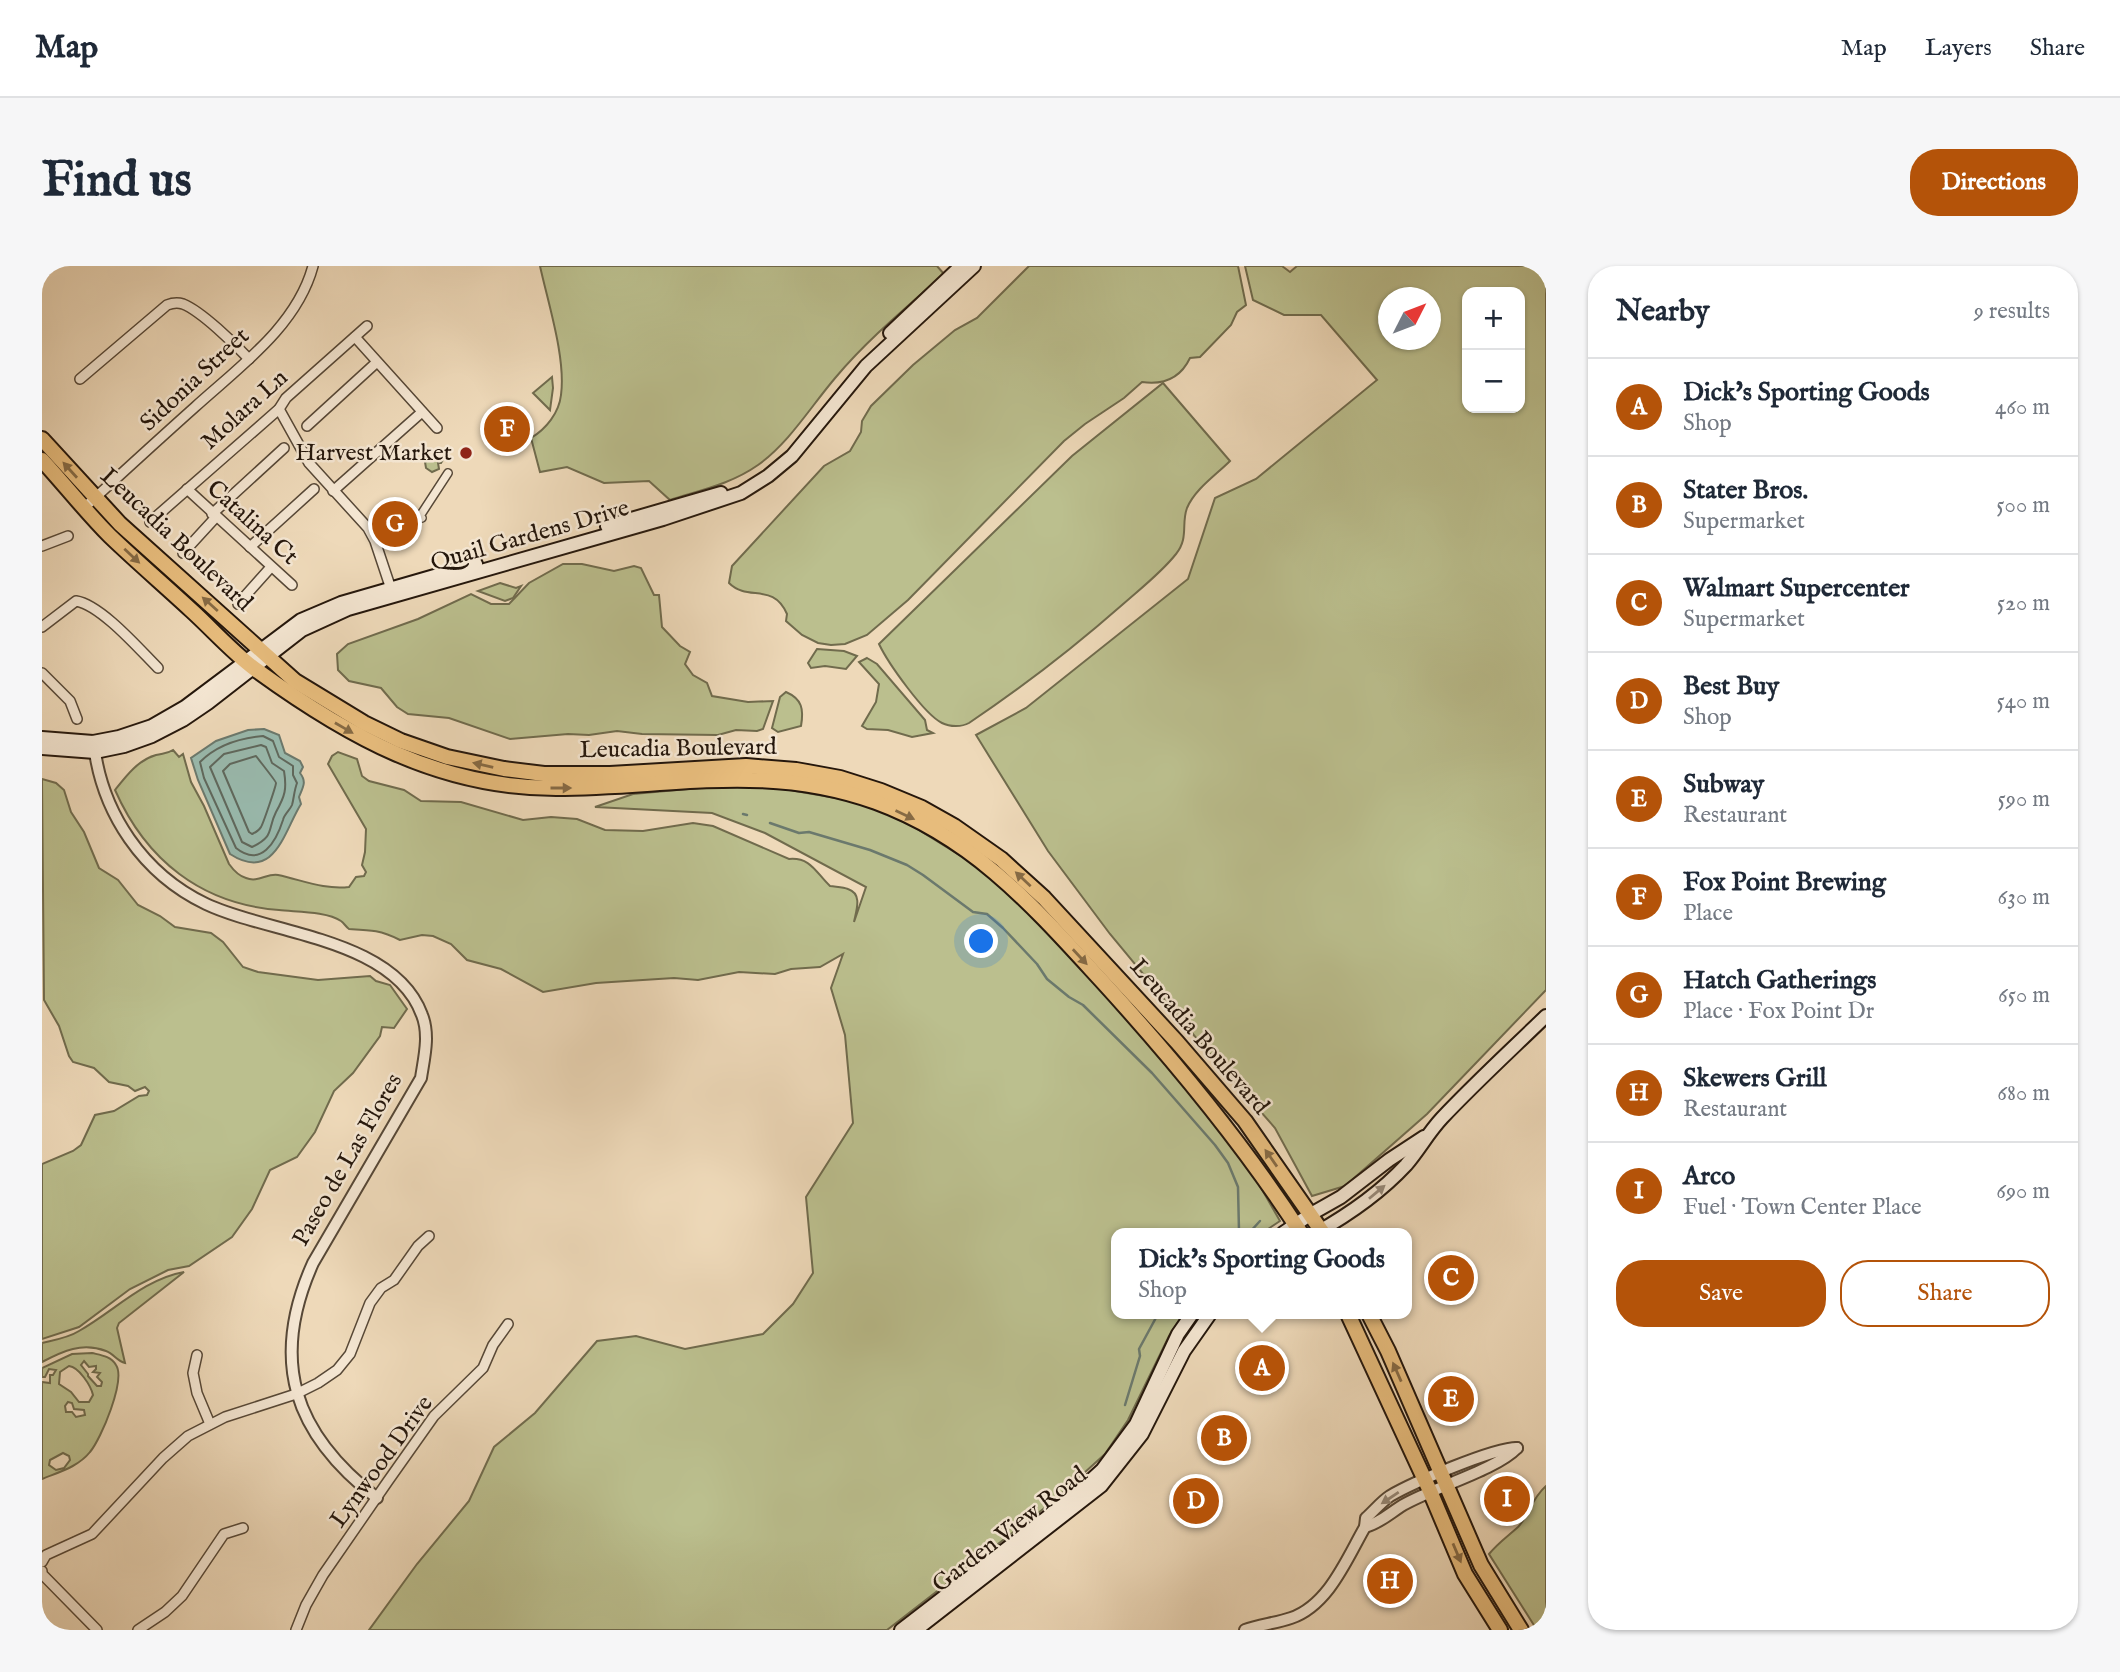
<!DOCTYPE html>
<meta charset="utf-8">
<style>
:root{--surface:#fff;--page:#f6f6f7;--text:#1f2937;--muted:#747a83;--line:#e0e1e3;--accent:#b45309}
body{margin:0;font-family:"IM FELL English",serif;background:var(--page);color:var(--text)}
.controls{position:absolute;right:21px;top:21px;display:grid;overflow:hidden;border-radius:14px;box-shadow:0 2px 5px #0004}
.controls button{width:63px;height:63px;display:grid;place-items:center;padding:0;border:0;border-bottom:2px solid var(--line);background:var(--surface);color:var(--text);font:35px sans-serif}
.compass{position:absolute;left:1336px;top:21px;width:63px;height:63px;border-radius:50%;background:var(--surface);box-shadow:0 2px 5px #0004;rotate:48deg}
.you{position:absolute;left:940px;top:676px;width:24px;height:24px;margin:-18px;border:5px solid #fff;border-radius:50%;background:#1a73e8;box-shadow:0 0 0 10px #1a73e833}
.badge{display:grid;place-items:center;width:46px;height:46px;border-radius:50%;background:var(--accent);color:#fff;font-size:23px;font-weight:700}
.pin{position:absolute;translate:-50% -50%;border:4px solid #fff;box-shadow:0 2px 7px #0006}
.popup{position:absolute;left:1069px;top:962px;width:301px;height:91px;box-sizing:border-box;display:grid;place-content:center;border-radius:14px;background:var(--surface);filter:drop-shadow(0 2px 5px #0005);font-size:23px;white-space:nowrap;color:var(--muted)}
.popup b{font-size:26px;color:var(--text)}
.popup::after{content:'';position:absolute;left:50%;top:100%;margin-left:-14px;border:14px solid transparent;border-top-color:var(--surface)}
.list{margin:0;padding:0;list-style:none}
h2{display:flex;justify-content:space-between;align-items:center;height:91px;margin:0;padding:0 28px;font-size:30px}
h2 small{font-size:23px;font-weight:400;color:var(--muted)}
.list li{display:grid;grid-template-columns:46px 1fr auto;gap:21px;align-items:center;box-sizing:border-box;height:98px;padding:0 28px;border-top:2px solid var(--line)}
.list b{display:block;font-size:26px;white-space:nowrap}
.list p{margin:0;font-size:23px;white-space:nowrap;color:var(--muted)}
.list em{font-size:23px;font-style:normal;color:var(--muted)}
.actions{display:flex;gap:14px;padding:21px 28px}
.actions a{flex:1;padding:16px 0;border:2px solid var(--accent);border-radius:28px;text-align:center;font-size:24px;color:var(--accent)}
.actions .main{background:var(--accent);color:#fff}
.map{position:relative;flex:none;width:1504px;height:1364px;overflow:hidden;border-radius:28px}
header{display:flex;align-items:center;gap:42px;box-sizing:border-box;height:98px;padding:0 35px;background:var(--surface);border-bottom:2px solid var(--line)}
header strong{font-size:33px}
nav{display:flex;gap:38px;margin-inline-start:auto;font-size:24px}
.intro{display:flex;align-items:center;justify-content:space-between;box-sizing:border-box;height:168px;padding:0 42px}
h1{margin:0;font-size:49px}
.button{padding:18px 32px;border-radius:28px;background:var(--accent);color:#fff;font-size:24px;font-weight:700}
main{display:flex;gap:42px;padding:0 42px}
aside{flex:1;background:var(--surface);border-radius:28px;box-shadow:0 2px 5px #0004}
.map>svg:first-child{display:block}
.green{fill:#bbbf8e;stroke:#706b4d;stroke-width:2;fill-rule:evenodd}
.water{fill:#99baae;stroke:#6b796d;stroke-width:2}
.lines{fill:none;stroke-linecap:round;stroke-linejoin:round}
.shore{stroke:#5f685d;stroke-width:2}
.stream{stroke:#6b796d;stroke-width:2.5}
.pedestrian-casing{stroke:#574837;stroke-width:10}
.minor-casing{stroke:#574837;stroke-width:12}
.tertiary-casing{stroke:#574837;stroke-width:14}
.secondary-casing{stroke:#25170c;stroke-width:16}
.primary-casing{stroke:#25170c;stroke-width:18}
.pedestrian{stroke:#f4e6d2;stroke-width:7}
.minor{stroke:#f4e6d2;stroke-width:9}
.tertiary{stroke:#f4e6d2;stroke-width:10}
.secondary{stroke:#f4e6d2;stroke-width:12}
.primary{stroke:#e7bc7c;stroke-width:14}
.oneway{fill:#866a44}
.oneway2{fill:#978979}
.poi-dot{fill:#8f2418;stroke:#f4e6d2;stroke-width:2.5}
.labels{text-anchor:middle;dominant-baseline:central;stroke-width:5;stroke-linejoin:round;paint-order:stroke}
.street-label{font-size:24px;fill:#25170c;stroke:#f4e6d2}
.poi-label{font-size:24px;fill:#25170c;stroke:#f4e6d2;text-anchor:end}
</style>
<header>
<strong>Map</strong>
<nav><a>Map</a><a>Layers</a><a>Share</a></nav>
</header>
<div class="intro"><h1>Find us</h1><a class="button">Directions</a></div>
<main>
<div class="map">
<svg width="1504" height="1364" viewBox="0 0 1504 1364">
<rect width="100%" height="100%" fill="#eed9b9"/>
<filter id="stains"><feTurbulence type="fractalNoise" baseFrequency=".00286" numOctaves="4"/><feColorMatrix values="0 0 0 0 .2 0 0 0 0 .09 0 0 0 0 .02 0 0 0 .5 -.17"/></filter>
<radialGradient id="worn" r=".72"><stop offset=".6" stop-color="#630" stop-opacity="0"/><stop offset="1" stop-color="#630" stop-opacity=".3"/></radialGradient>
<g class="green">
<path d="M498 0H895L902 8C865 41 826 73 794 111 769 140 748 176 716 199 689 218 659 224 628 234L607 215 562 217 525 201 498 206 489 172C504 163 517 147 519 129 524 92 506 37 498 0Z"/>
<path d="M987 0H1196L1204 39 1195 46 1189 59 1158 91 1148 92C1138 113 1121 119 1100 116L1082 132 1043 158 1022 175 866 334 825 369 803 378 789 379 776 377 760 369 744 355 745 348C731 316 706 336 687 317L690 300 782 200 808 185 819 166 820 155 829 140 871 99 913 64 935 52Z"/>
<path d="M1203 0H1240L1248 6 1255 0H1504V724L1385 848 1303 920 1270 930 1233 862 1160 779 1068 668 1006 585 934 469 984 442 1146 313 1173 232 1214 213 1335 114 1279 49H1242L1211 34ZM1425 26H1478V142H1425ZM1346 32H1388V74H1346Z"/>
<path d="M510 111 511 122 508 144 491 127Z"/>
<path d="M1121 117 1188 195C1174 209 1153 223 1145 242 1139 258 1147 272 1134 288 1119 307 1098 323 1080 339 1030 383 982 420 927 457 920 461 908 461 900 457 882 448 846 397 837 378L1030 190Z"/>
<path d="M395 186 404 189 399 197H396L397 203 390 206 384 202 383 196 391 192Z"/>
<path d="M521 298H540L572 305 592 300 599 302 612 329H617L620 361 638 380 648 386 643 398 651 409 665 417 670 430 706 436 731 435 721 463 715 465 694 464 676 469 600 468 575 465 547 469 526 468 468 473 407 452 366 448 355 441 339 422 307 415 296 404 295 388 306 378 376 353 429 328 449 338H467L487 317Z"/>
<path d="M458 317 474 322 479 320 471 332 463 335 436 325Z"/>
<path d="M775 383 802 385 815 390 804 403 783 400 769 402 766 397Z"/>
<path d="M825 392 835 398 883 454 885 464 891 467 870 471 846 464 825 463 820 460 834 436 837 418 817 396Z"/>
<path d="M744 426C760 433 762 443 759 460L736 466 730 462 738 431Z"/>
<path d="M131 484 137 491 141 488 149 516 162 540 187 598C192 605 197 610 204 612 216 617 225 607 236 609 260 614 282 624 307 621L314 611 322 610 324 606 320 599 323 586 324 563 286 498 290 490 296 486 315 493 320 510 327 515 362 524 379 535 419 536 481 554 509 551 535 553 563 564 601 565 651 557 671 560 747 593C769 591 774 607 788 620 794 621 801 621 806 623 821 628 814 645 812 656L824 621 723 567 670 547 553 541 591 528 679 520 730 521 823 537 872 561 927 595 974 631 1154 827 1210 906 1238 955 1220 967H1075V1048H1141L1127 1070 1086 1154 1063 1188 1009 1237 845 1364H327L375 1298 427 1235 452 1181 493 1147 555 1075 594 1070 643 1083 721 1068 751 1038 771 1007 764 931 811 857 803 769 789 722 801 688 778 701 749 703 733 708 697 706 656 714 632 712 554 717 501 726 459 703 425 694 409 678 391 670 380 669 358 674C338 664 328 664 307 663 304 661 302 657 299 655 285 645 253 646 237 644 159 638 104 594 73 524 84 510 96 494 114 489 121 487 125 488 131 484Z"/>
<path d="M0 513 14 517 22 524 29 546 42 566 57 602 76 614 96 639 118 650 133 661 169 667 181 676 201 701 216 706 276 714 328 710 334 715 348 719 365 743 352 762 340 761 338 770 311 807 292 825 273 866 255 891 228 904 210 943 190 971 147 1000 126 1004 88 1023 37 1061 0 1073V898L31 885 39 879 53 849 72 845 97 830 105 829 107 825 103 821 93 825 86 820 67 816 52 802 31 796 27 790 17 760 2 734Z"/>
<path d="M142 1006 77 1057 75 1062 83 1097C75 1095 72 1088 64 1085 40 1076 21 1085 0 1096V1077C12 1074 26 1072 37 1065 71 1046 102 1013 142 1006Z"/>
<path d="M50 1087C58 1089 69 1090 74 1099 84 1114 59 1173 48 1186 36 1201 17 1206 0 1213V1116L8 1117V1109H11L14 1104 7 1103 3 1111H0V1102L30 1088ZM42 1095 47 1101 54 1100V1103L51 1106 58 1107 55 1111 60 1116 59 1120H55L46 1110V1108L39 1099ZM27 1100C37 1101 49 1120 51 1129L47 1136H37L29 1126 17 1118 18 1106ZM26 1136 30 1137 32 1143 42 1144 43 1149 34 1151 30 1146H24L23 1140ZM21 1187 27 1190 28 1194 22 1202 14 1204 7 1199 8 1194Z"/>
<path d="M1504 1220V1364H1495L1447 1288C1457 1276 1465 1271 1476 1261 1487 1250 1489 1233 1504 1220Z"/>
</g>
<path class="water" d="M222 463 237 469 243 487 258 495 261 501 258 507C265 516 261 521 257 531L259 538C242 565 233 617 188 588L156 514 149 492 174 475 206 464Z"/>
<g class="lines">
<g class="shore">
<path d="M221 470 231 475 237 491 251 500V509L255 517C252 525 252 532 250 539 248 544 242 548 241 554 234 576 219 602 194 582L162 512 158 496C174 480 198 472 221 470Z"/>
<path d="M219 479 224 481 230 497 242 505C245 523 243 530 234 546 225 564 233 570 210 581L200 576 168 501 182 488Z"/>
<path d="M214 490C216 493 234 515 234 517 234 520 221 558 219 561 217 565 214 566 210 568L207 566 181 505 188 498Z"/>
</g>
<g class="stream">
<path d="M701 548 705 549"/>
<path d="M728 557 757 567 767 566 828 584 865 599 881 609 931 646 945 648 961 662 995 698 1005 713 1027 731 1041 739 1110 807 1173 879 1186 897 1196 921 1197 965 1195 967"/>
<path d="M1207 967 1218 955"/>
<path d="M1083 1139 1098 1090 1097 1083 1116 1048"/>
</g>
<g class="pedestrian-casing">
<path id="pedestrian" d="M380 252 378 250 406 207"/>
</g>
<g class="minor-casing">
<g id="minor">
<path d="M0 7 8 0"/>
<path d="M313 71 395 162"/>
<path d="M38 113 125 39C130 37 135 36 141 38 159 45 193 78 207 93"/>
<path d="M237 143 267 197 326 262 333 275 350 326"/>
<path d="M265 160 335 96"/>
<path d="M145 223 250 319"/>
<path d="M291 225 380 146"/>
<path d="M43 241C79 208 116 174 153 141 197 101 255 60 271 0"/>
<path d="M170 248 242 182"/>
<path d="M108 256 237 143 244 132 325 60"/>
<path d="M0 280 26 270"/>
<path d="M208 281 272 223"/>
<path d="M141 287 174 251"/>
<path d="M196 338 229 301"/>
<path d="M0 361 34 335C59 339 97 383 116 402"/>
<path d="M0 407 28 435 35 453"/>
<path d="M155 1089 151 1107 155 1127 168 1158"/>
<path d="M0 1296 4 1289 50 1268 121 1192 146 1170 183 1151 254 1128 276 1117 295 1104 308 1088 328 1037 339 1022 352 1014 376 980 387 970"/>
<path d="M0 1305V1308L55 1364"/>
<path d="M96 1364 123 1346 140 1330 182 1268 201 1262"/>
<path d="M254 1364 264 1339 281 1309 346 1215 392 1150 441 1102 451 1079 466 1058"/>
</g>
</g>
<g class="tertiary-casing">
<g id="tertiary">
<path d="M52 479C60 547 101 608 164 638 227 668 352 672 380 749 388 769 382 792 379 812L271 997C227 1095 252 1168 335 1232"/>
<path d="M1323 1261C1338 1257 1348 1247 1361 1239 1392 1221 1454 1204 1475 1182"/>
<path d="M1203 1364C1216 1359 1235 1357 1249 1352 1287 1339 1305 1292 1323 1261L1324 1252C1332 1245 1339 1236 1348 1230 1370 1217 1451 1182 1475 1182"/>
</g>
</g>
<g class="secondary-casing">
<g id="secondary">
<path d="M848 67 919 0"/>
<path d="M565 260 679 227"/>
<path d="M0 472 51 476 77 471 110 460 143 441 259 354 299 337 434 298"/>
<path d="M0 482 53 486 82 480 110 470 141 454 166 437 260 364 306 343 621 253 699 227 726 210 750 190 824 100 932 0"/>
<path d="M1241 967 1269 948 1299 931 1347 894 1382 871"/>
<path d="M1274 967C1306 949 1338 927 1364 899 1377 884 1386 867 1400 852 1433 817 1469 784 1504 750"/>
<path d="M859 1364 1025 1236 1060 1204 1094 1158 1136 1068 1150 1048"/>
<path d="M874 1364 1059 1220 1100 1168 1142 1085 1168 1048"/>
</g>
</g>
<g class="primary-casing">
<g id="primary">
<path d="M0 173 78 258 253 415 322 457 359 475 405 491 462 503 502 508H568L704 500 754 504 798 512 839 525 880 542 912 560 959 593 1002 632 1135 776 1203 855 1281 967"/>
<path d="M0 194C23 219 44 246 68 270 94 295 122 319 149 344 170 363 190 386 213 403 305 470 397 522 514 522 627 522 723 496 834 536 932 572 991 640 1059 714 1132 794 1200 876 1259 967"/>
<path d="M1306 1048 1388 1225 1423 1308 1458 1364"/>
<path d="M1327 1048 1346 1085 1439 1299 1479 1364"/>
</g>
</g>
<use href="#pedestrian" class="pedestrian"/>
<use href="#minor" class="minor"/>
<use href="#tertiary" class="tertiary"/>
<use href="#secondary" class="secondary"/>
<use href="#primary" class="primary"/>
</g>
<defs><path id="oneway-solid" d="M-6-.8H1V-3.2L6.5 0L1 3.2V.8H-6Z" transform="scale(1.75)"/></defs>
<g class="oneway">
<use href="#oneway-solid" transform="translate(28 204) rotate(-132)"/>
<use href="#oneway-solid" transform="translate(90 290) rotate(43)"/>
<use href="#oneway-solid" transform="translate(168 338) rotate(-138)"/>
<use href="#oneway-solid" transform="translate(302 462) rotate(30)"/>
<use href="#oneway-solid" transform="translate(441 499) rotate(-167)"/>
<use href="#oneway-solid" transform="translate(519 522)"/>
<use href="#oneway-solid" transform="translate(863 549) rotate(25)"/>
<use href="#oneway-solid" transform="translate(981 613) rotate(-137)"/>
<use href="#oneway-solid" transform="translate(1038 691) rotate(47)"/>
<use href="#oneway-solid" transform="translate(1229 892) rotate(-125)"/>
<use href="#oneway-solid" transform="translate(1355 1106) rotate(-114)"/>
<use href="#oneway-solid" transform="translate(1415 1287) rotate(67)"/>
</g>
<g class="oneway2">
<use href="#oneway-solid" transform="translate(1335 926) rotate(-40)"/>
<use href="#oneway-solid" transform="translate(1348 1232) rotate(146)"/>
</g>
<circle class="poi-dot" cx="424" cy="187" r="7"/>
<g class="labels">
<g class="street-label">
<text transform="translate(153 114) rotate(-43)">Sidonia Street</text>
<text transform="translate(203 144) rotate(-42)">Molara Ln</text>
<text transform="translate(210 257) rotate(42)">Catalina Ct</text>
<text transform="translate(488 270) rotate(-16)">Quail Gardens Drive</text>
<text transform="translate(134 274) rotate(43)">Leucadia Boulevard</text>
<text transform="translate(636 483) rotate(-1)">Leucadia Boulevard</text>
<text transform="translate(1157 771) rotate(49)">Leucadia Boulevard</text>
<text transform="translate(306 894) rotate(-60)">Paseo de Las Flores</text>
<text transform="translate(340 1196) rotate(-54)">Lynwood Drive</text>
<text transform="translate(968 1264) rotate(-38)">Garden View Road</text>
</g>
<g class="poi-label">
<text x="410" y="187">Harvest Market</text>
</g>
</g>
<rect width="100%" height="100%" filter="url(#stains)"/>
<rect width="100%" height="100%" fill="url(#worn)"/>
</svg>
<div class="controls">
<button>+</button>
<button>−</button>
</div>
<svg class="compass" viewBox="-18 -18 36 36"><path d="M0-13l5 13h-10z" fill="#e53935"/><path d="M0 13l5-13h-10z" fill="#747a83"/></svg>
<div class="you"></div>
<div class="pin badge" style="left:1220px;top:1102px">A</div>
<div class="popup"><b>Dick's Sporting Goods</b>Shop</div>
<div class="pin badge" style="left:1182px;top:1172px">B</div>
<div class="pin badge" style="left:1409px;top:1012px">C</div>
<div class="pin badge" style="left:1154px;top:1235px">D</div>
<div class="pin badge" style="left:1409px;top:1133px">E</div>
<div class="pin badge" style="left:465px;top:163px">F</div>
<div class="pin badge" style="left:353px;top:258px">G</div>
<div class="pin badge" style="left:1348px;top:1315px">H</div>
<div class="pin badge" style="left:1465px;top:1233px">I</div>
</div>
<aside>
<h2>Nearby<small>9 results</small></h2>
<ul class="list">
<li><span class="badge">A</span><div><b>Dick's Sporting Goods</b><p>Shop</p></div><em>460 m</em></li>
<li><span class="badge">B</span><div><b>Stater Bros.</b><p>Supermarket</p></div><em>500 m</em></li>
<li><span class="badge">C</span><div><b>Walmart Supercenter</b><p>Supermarket</p></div><em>520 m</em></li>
<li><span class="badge">D</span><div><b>Best Buy</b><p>Shop</p></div><em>540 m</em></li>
<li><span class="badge">E</span><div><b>Subway</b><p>Restaurant</p></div><em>590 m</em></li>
<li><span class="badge">F</span><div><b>Fox Point Brewing</b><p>Place</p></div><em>630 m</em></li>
<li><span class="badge">G</span><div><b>Hatch Gatherings</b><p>Place · Fox Point Dr</p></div><em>650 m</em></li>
<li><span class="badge">H</span><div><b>Skewers Grill</b><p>Restaurant</p></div><em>680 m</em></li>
<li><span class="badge">I</span><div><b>Arco</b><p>Fuel · Town Center Place</p></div><em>690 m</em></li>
</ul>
<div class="actions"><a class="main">Save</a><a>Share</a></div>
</aside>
</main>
